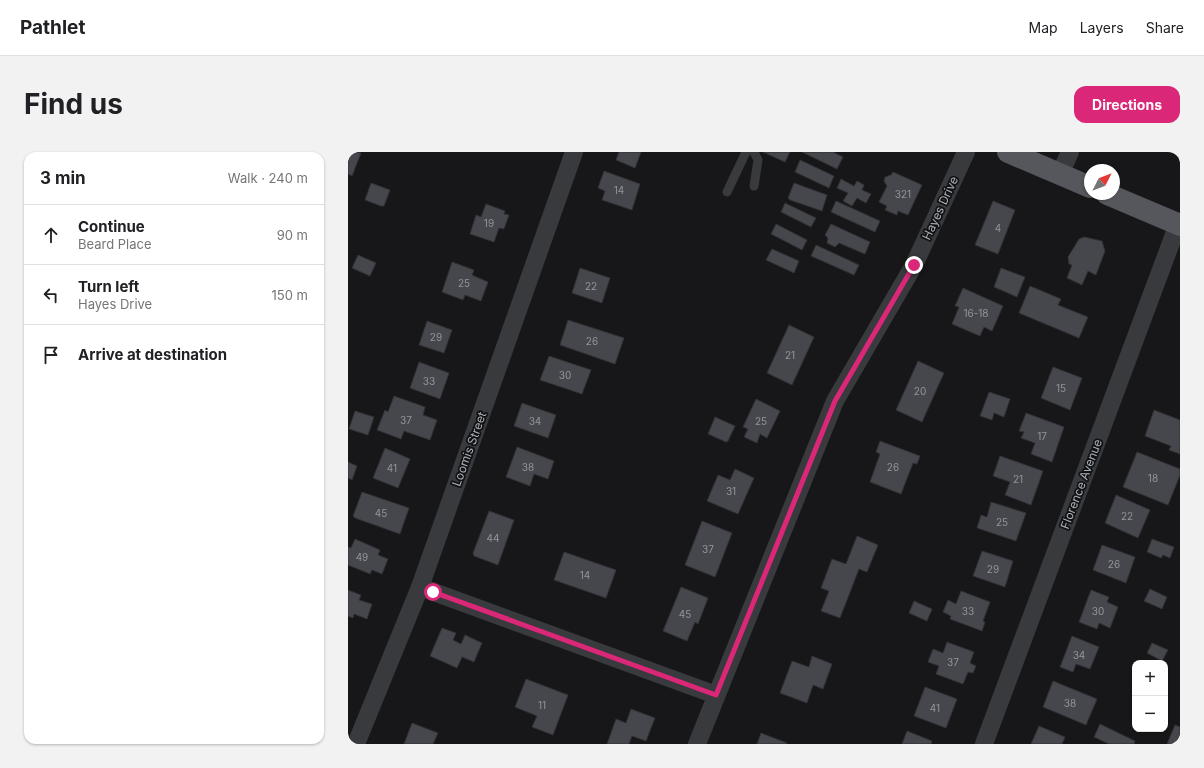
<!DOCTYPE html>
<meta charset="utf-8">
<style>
:root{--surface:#fff;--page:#f2f2f2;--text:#202124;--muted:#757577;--line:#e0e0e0;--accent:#db2777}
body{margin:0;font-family:Inter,sans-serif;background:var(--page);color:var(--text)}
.controls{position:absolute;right:12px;bottom:12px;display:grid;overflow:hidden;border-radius:8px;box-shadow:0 1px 3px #0004}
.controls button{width:36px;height:36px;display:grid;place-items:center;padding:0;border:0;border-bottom:1px solid var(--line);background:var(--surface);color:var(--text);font:20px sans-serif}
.compass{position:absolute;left:736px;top:12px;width:36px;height:36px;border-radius:50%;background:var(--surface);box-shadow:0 1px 3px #0004;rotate:48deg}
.stop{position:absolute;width:12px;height:12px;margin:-9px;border:3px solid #db2777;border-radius:50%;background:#fff}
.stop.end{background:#db2777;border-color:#fff;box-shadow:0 1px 4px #0008}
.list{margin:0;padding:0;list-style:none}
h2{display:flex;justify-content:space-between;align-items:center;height:52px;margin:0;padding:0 16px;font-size:17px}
h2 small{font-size:13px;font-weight:400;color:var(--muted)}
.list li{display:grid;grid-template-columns:26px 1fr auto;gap:12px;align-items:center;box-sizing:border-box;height:60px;padding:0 16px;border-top:1px solid var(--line)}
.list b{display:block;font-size:15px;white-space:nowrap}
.list p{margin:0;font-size:13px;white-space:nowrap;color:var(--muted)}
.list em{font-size:13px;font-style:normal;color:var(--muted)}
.icon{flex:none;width:22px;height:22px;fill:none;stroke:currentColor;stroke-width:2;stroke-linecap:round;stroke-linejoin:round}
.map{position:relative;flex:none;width:832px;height:592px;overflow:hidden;border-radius:12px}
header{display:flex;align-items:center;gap:24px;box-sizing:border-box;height:56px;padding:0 20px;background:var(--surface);border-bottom:1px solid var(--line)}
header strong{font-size:19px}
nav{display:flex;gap:22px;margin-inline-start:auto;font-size:14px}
.intro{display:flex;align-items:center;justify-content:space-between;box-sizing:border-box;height:96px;padding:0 24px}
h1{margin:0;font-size:28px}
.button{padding:10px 18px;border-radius:12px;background:var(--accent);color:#fff;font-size:14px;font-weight:700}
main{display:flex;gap:24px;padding:0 24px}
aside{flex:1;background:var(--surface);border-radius:12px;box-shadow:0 1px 3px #0004}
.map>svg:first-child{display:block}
.building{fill:#46474c;stroke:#313235}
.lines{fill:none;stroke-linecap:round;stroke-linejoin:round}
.service{stroke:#383a3d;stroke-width:9}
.minor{stroke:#383a3d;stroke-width:18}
.primary{stroke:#55575c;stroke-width:22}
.route{stroke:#db2777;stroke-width:5}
.labels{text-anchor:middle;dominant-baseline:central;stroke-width:3.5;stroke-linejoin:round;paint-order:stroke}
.number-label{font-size:10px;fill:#91969d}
.street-label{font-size:12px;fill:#aab0b8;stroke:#121214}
</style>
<header>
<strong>Pathlet</strong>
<nav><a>Map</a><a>Layers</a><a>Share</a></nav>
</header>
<div class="intro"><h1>Find us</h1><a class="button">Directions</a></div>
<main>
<aside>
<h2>3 min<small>Walk · 240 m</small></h2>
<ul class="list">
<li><svg class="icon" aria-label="ahead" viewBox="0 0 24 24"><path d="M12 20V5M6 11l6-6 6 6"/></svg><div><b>Continue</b><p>Beard Place</p></div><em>90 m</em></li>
<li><svg class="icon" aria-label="left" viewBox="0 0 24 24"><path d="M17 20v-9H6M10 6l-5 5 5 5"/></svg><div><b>Turn left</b><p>Hayes Drive</p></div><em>150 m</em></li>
<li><svg class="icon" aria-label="arrive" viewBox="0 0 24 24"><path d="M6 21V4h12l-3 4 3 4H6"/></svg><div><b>Arrive at destination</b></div></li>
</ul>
</aside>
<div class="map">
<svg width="832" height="592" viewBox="0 0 832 592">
<rect width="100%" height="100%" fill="#171719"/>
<g class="building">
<path d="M0 0 13 1 4 24 0 22Z"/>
<path d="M271 0H293L287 16 268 8Z"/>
<path d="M415 0H442L437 10Z"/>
<path d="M454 0H485L495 5 489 17Z"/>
<path d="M452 8 486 24 481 36 447 20Z"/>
<path d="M256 19 292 32 284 58 254 48 257 39 250 36Z"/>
<path d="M545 20 574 33 560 63 550 59 549 63 537 58 539 54 531 50 539 34 536 29 537 25 543 23Z"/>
<path d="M493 27 506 34 509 29 516 33 514 38 523 42 518 51 509 46 504 54 495 49 500 41 489 36Z"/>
<path d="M23 31 42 38 36 54H33L17 48Z"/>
<path d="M446 31 479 43 474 59 442 48 440 46Z"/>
<path d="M488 49 532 69 527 80 483 60Z"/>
<path d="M645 49 667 58 650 102 627 93Z"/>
<path d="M437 51 468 66 463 75 433 60Z"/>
<path d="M138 52 157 59 156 62 161 63 156 77 151 76 146 90 122 82 128 63 133 65Z"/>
<path d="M428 72 459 88 454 98 423 82Z"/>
<path d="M483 72 522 90 517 102 491 91 487 95 479 91 480 86 477 83Z"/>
<path d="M736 85 754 89 757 99 748 123 740 119 734 133 719 126 724 113 721 112 720 105 731 87Z"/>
<path d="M468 93 511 113 506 123 463 104Z"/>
<path d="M424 97 451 109 446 121 418 108Z"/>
<path d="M10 103 28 111 22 124 4 116Z"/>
<path d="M104 110 126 118 124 123 140 130 133 149 117 143 115 148 94 140Z"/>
<path d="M232 116 262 126 254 151 224 141Z"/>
<path d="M653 116 677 125 669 145 646 135Z"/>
<path d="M682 134 713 147 710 153 740 165 731 186 671 161Z"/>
<path d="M615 136 655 154 644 179 636 175 632 184 604 172 611 155 607 154Z"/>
<path d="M220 168 276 186 267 212 212 193Z"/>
<path d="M79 169 104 178 96 201 71 193Z"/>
<path d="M441 173 466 185 444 233 419 221Z"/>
<path d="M201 204 243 218 234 242 192 228Z"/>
<path d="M570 209 596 221 574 270 548 258Z"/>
<path d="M71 210 101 221 92 247 62 236Z"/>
<path d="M705 215 734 226 722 258 693 246Z"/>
<path d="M641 240 662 247 656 265 646 261 644 268 632 264Z"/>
<path d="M46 244 77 255 75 263 89 268 82 288 56 279 53 287 29 278 37 258 40 260Z"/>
<path d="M408 247 432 259 419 286 412 282 409 291 396 285 400 277 395 275Z"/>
<path d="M174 251 208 263 200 286 166 274Z"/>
<path d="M806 258 832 268V302L821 298 823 294 797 284Z"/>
<path d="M7 259 26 265 20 283 1 277Z"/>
<path d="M678 261 716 275 704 310 683 302 687 291 673 286 676 280 671 279Z"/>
<path d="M367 265 387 274 380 289 378 290 360 282Z"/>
<path d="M532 289 572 304 569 312 565 311 553 342 522 330 532 302 528 300Z"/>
<path d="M169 295 206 309 200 327 186 322 182 334 158 325Z"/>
<path d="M37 296 62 307 50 336 25 326Z"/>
<path d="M789 300 832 317V323L820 353 775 335Z"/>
<path d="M652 304 695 319 683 353 657 343 662 330 645 324Z"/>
<path d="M0 310 9 314 4 328 0 326Z"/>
<path d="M387 317 406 326 390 362 359 349 370 323 382 328Z"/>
<path d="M14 340 61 356 52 382 7 366 5 364Z"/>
<path d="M768 343 802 358 790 386 757 371Z"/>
<path d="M643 350 678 361 668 389 629 376 633 363 639 365Z"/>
<path d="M141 359 166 368 150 413 126 404 125 401Z"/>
<path d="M354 369 384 381 367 425 337 413Z"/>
<path d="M509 384 530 393 519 420 511 417 492 466 473 459 481 439 473 436 484 407 498 412Z"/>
<path d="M7 387 32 398 30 403 40 407 34 422 24 418 22 422 0 413V395L3 396Z"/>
<path d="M804 387 826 395 822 406 815 403 813 406 799 400Z"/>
<path d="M754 393 787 405 778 431 745 418Z"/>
<path d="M634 399 665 409 657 435 625 424Z"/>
<path d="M216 400 268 418 258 446 206 428Z"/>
<path d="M333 435 360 446 350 472 347 470 339 489 315 479Z"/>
<path d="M802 437 819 445 814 457 796 449Z"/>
<path d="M0 438 13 443 11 448 24 452 19 467 6 462 5 466 0 464Z"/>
<path d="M743 438 761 445 759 450 770 455 762 476 751 471 749 477 731 470Z"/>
<path d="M613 439 642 450 635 469 637 470 634 479 602 467 603 464 595 460 600 448 608 452Z"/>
<path d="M566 449 584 457 579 469 561 461Z"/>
<path d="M94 476 108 481 105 488 113 492 117 483 134 491 126 510 114 505 109 516 82 504Z"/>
<path d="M724 484 751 495 742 517 728 512 725 520 712 515Z"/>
<path d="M599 490 626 500 622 511 628 514 625 521 620 520 615 532 588 522 591 514 580 510 585 497 595 501Z"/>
<path d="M804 491 820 498 814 509 799 501Z"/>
<path d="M464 504 484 512 475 537 465 533 459 551 432 541 444 509 461 515Z"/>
<path d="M178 527 220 543 205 583 184 575 189 564 167 555Z"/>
<path d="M705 529 749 547 738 573 695 555Z"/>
<path d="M577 535 609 547 598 576 566 564Z"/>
<path d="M283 557 307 566 298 589 284 584 281 592H259L268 567 278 571Z"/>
<path d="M64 571 90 581 85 592H56Z"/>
<path d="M752 572 787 589 786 592H761L746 585Z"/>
<path d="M827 573 832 575V592H819Z"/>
<path d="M691 574 717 585 714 592H683Z"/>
<path d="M559 579 584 589 583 592H554Z"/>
<path d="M413 581 439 591 438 592H409Z"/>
</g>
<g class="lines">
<g class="service">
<path d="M406 0 410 8 406 34"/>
<path d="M379 40 398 0"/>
</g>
<g class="minor">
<path d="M712 22 722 0"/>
<path d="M72 435 368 543"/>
<path d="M8 592 72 435 226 0"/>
<path d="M349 592 487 249 566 113 618 0"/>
<path d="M636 592 830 72"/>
</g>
<g class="primary">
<path d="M660 0 742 35"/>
<path d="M759 42 832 73"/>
</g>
</g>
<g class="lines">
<path class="route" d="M85 440 368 543 487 249 566 113"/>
</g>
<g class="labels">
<g class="number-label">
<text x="271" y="38">14</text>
<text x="555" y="42">321</text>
<text x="141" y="71">19</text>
<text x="650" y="76">4</text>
<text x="116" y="131">25</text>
<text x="243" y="134">22</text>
<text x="628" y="161">16-18</text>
<text x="88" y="185">29</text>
<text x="244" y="189">26</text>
<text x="442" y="203">21</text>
<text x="217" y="223">30</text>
<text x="81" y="229">33</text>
<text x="713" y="236">15</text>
<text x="572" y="239">20</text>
<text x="58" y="268">37</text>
<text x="187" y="269">34</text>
<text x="413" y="269">25</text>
<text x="694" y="284">17</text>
<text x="180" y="315">38</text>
<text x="545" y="315">26</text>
<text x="44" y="316">41</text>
<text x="805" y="326">18</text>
<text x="670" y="327">21</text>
<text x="383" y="339">31</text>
<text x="33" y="361">45</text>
<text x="779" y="364">22</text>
<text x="654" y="370">25</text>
<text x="145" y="386">44</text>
<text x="360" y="397">37</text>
<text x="14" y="405">49</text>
<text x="766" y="412">26</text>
<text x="645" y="417">29</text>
<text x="237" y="423">14</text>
<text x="620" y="459">33</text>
<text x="750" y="459">30</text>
<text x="337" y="462">45</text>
<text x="731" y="503">34</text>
<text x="605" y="510">37</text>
<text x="722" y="551">38</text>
<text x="194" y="553">11</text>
<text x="587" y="556">41</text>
</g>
<g class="street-label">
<text transform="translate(592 56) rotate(-65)">Hayes Drive</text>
<text transform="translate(121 297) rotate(-70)">Loomis Street</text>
<text transform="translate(733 332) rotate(-69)">Florence Avenue</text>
</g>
</g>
</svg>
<div class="controls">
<button>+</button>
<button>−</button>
</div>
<svg class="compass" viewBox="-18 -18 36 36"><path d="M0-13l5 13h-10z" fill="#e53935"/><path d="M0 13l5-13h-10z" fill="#757577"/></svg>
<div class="stop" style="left:85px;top:440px"></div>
<div class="stop end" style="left:566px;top:113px"></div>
</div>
</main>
